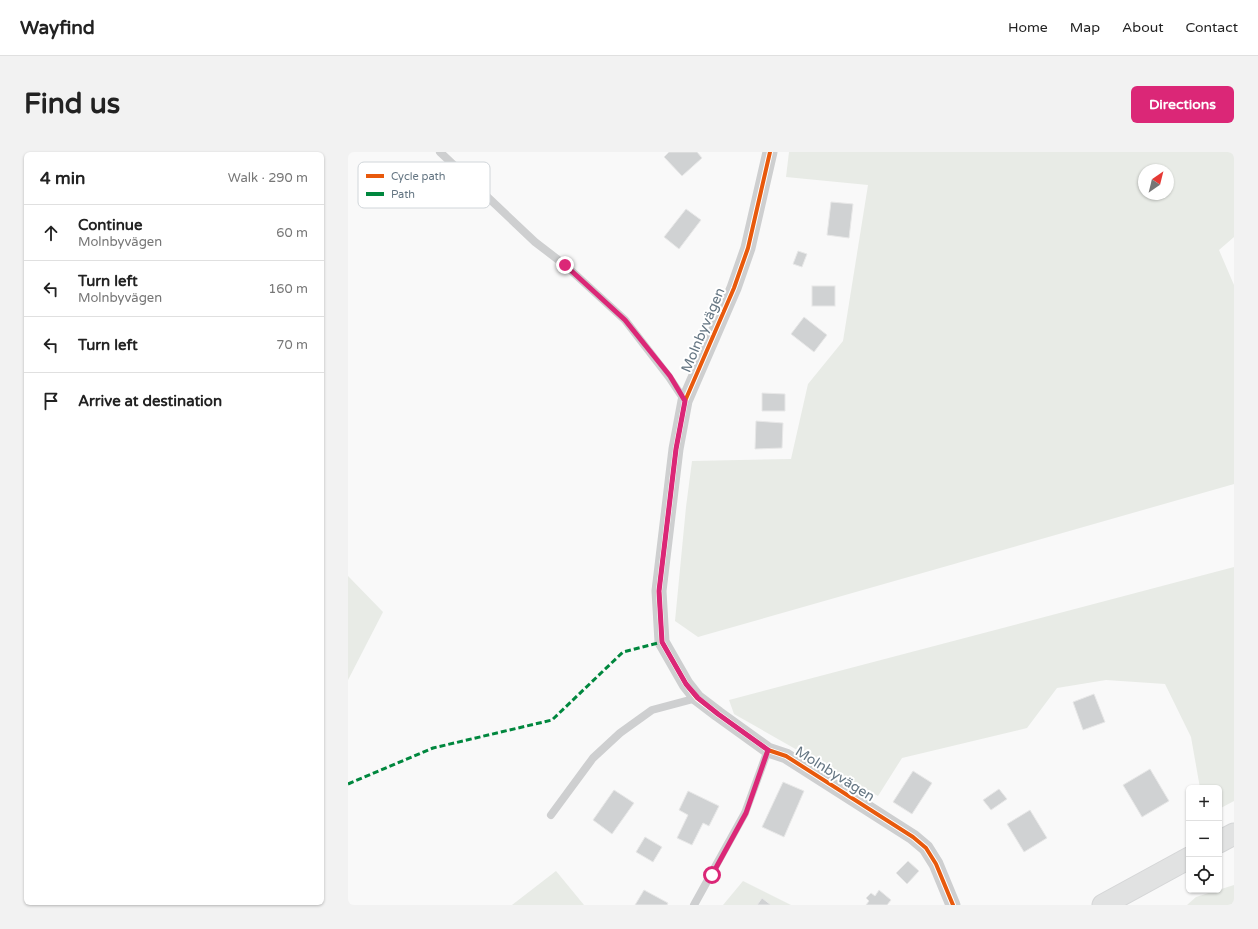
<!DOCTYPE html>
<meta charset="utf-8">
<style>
:root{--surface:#fff;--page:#f2f2f2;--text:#222;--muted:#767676;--line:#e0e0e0;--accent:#db2777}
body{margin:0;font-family:"Varela Round",sans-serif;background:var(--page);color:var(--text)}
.controls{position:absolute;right:12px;bottom:12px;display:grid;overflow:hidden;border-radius:6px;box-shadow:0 1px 3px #0004}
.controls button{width:36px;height:36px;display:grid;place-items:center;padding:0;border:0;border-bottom:1px solid var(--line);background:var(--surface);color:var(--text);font:20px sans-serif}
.compass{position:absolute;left:790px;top:12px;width:36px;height:36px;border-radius:50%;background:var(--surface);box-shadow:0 1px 3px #0004;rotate:35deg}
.stop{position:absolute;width:12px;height:12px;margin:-9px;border:3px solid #db2777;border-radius:50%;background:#fff}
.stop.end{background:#db2777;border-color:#fff;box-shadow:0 1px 4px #0008}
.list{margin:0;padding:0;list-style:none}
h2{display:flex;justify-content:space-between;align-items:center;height:52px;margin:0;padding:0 16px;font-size:17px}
h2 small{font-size:13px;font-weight:400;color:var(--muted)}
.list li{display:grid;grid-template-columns:26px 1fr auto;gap:12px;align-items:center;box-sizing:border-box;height:56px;padding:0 16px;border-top:1px solid var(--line)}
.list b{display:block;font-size:15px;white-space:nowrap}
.list p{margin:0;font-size:13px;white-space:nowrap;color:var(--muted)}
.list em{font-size:13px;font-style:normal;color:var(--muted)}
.icon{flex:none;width:22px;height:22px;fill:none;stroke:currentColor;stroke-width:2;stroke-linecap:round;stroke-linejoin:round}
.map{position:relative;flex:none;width:886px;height:753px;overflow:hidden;border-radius:6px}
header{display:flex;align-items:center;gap:24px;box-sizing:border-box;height:56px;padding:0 20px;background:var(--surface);border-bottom:1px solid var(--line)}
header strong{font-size:19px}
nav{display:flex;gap:22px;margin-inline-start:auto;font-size:14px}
.intro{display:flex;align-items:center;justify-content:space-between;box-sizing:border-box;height:96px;padding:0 24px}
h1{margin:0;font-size:28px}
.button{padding:10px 18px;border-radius:6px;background:var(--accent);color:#fff;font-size:14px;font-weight:700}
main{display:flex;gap:24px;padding:0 24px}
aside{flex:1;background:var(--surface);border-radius:6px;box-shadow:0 1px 3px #0004}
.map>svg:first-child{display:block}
.green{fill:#e8ebe6;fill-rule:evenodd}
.building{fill:#d0d2d3;stroke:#e8e8e8}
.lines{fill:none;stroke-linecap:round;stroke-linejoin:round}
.secondary-casing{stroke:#d5d6d7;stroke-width:23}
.service{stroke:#cecfd0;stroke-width:8}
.minor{stroke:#cecfd0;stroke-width:15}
.secondary{stroke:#e1e2e2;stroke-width:21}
.quiet{stroke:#00873e;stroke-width:3;stroke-dasharray:6 3;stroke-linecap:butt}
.cycleway-casing{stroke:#fff;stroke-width:6}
.cycleway{stroke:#e8590c;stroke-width:4}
.route{stroke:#db2777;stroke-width:5}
.labels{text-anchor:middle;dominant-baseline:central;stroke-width:4;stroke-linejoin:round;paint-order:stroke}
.street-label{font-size:14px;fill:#657683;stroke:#fff}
.key{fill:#fff;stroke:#d1d6da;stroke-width:1}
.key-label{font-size:11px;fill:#657683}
</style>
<header>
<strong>Wayfind</strong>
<nav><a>Home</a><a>Map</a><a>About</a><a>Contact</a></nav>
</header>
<div class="intro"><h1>Find us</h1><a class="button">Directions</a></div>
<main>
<aside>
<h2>4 min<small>Walk · 290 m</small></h2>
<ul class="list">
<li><svg class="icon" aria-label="ahead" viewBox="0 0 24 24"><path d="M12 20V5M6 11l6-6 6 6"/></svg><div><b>Continue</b><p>Molnbyvägen</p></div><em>60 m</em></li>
<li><svg class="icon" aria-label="left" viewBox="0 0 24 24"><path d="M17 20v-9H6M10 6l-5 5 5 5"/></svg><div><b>Turn left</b><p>Molnbyvägen</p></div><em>160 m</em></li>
<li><svg class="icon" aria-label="left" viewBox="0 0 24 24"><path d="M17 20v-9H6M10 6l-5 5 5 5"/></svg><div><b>Turn left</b></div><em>70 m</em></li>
<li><svg class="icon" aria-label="arrive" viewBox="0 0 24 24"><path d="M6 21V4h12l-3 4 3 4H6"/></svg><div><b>Arrive at destination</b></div></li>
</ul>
</aside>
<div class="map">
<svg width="886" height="753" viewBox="0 0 886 753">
<rect width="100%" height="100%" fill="#f9f9f9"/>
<g class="green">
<path d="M441 0H886V85L871 98 886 133V332L350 485 327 469 338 355 344 309 443 307 460 232 495 189 520 33 438 25ZM796 18H820V42H796Z"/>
<path d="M886 415V649L871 657V636H852L843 585 817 532 758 528 709 536 679 576 554 606 530 644 386 562 381 548Z"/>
<path d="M0 424 35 460 0 528Z"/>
<path d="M208 719 236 753H164Z"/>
<path d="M395 729 443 753H375Z"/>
<path d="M886 733V753H839L848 745Z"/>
</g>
<g class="building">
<path d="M321 0H349L354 6 334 24 316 5Z"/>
<path d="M483 50 505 52 501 86 479 83Z"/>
<path d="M338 57 353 68 331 97 316 85Z"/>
<path d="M450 99 459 102 454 115 445 112Z"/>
<rect x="464" y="134" width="23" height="20"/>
<path d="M456 165 479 183 466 200 443 182Z"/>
<path d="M414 241 437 242V259H414Z"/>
<path d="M408 269 435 271 434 296 407 297Z"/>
<path d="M746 542 757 570 735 578 725 550Z"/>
<path d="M802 617 821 649 794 665 775 633Z"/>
<path d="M565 619 584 631 564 662 545 650Z"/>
<path d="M435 630 456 639 436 685 414 675Z"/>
<path d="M651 637 659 647 643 658 635 648Z"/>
<path d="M266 638 286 651 264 682 245 668Z"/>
<path d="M340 639 371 654 361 674 355 671 344 693 329 686 340 663 331 658Z"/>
<path d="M682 658 699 686 676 700 659 672Z"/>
<path d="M297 685 314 695 305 710 288 700Z"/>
<path d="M560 709 571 719 559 732 548 721Z"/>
<path d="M296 738 320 751 319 753H287Z"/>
<path d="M531 738 543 748 539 753H518L521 749 518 746 523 741 527 744Z"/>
<path d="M414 746 423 753H409Z"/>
</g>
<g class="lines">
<g class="secondary-casing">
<g id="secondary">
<path d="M871 690 886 682"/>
<path d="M755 753 841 706"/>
</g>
</g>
<g class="service">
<path d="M92 0 187 90 217 113 277 168 321 225 337 249"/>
<path d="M203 663 245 606 272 581 304 558 349 546"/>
<path d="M346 753 397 661 420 598"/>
</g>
<path class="minor" d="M422 0 400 96 386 136 337 249 328 297 311 439 314 490 338 532 349 546 370 562 420 598 438 604 565 685 578 696 588 712 605 753"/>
<use href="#secondary" class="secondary"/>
<path class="quiet" d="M0 632 85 596 204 568 275 500 314 490"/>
<g class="cycleway-casing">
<path id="cycleway" d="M422 0 400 96 386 136 337 249 328 297 311 439 314 490 338 532 349 546 370 562 420 598 438 604 565 685 578 696 588 712 605 753"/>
</g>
<use href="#cycleway" class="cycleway"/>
</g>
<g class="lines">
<path class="route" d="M217 113 277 168 322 224 337 249 328 297 311 439 314 490 338 532 350 546 370 562 420 598 398 661 364 723"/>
</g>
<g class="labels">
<g class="street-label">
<text transform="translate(355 178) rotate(-67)">Molnbyvägen</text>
<text transform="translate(487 622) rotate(32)">Molnbyvägen</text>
</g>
</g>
<rect x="10" y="10" width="132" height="46" rx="6" class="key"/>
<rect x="18" y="22" width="18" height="4" fill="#e8590c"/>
<rect x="18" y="40" width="18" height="4" fill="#00873e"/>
<g class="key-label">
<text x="43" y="28">Cycle path</text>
<text x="43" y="46">Path</text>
</g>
</svg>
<div class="controls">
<button>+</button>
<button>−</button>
<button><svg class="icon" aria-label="locate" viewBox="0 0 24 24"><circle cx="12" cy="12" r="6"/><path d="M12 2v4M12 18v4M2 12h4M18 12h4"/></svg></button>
</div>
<svg class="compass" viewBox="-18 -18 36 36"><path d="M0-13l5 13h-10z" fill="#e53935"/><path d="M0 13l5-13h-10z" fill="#767676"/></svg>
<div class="stop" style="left:364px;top:723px"></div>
<div class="stop end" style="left:217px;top:113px"></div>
</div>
</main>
